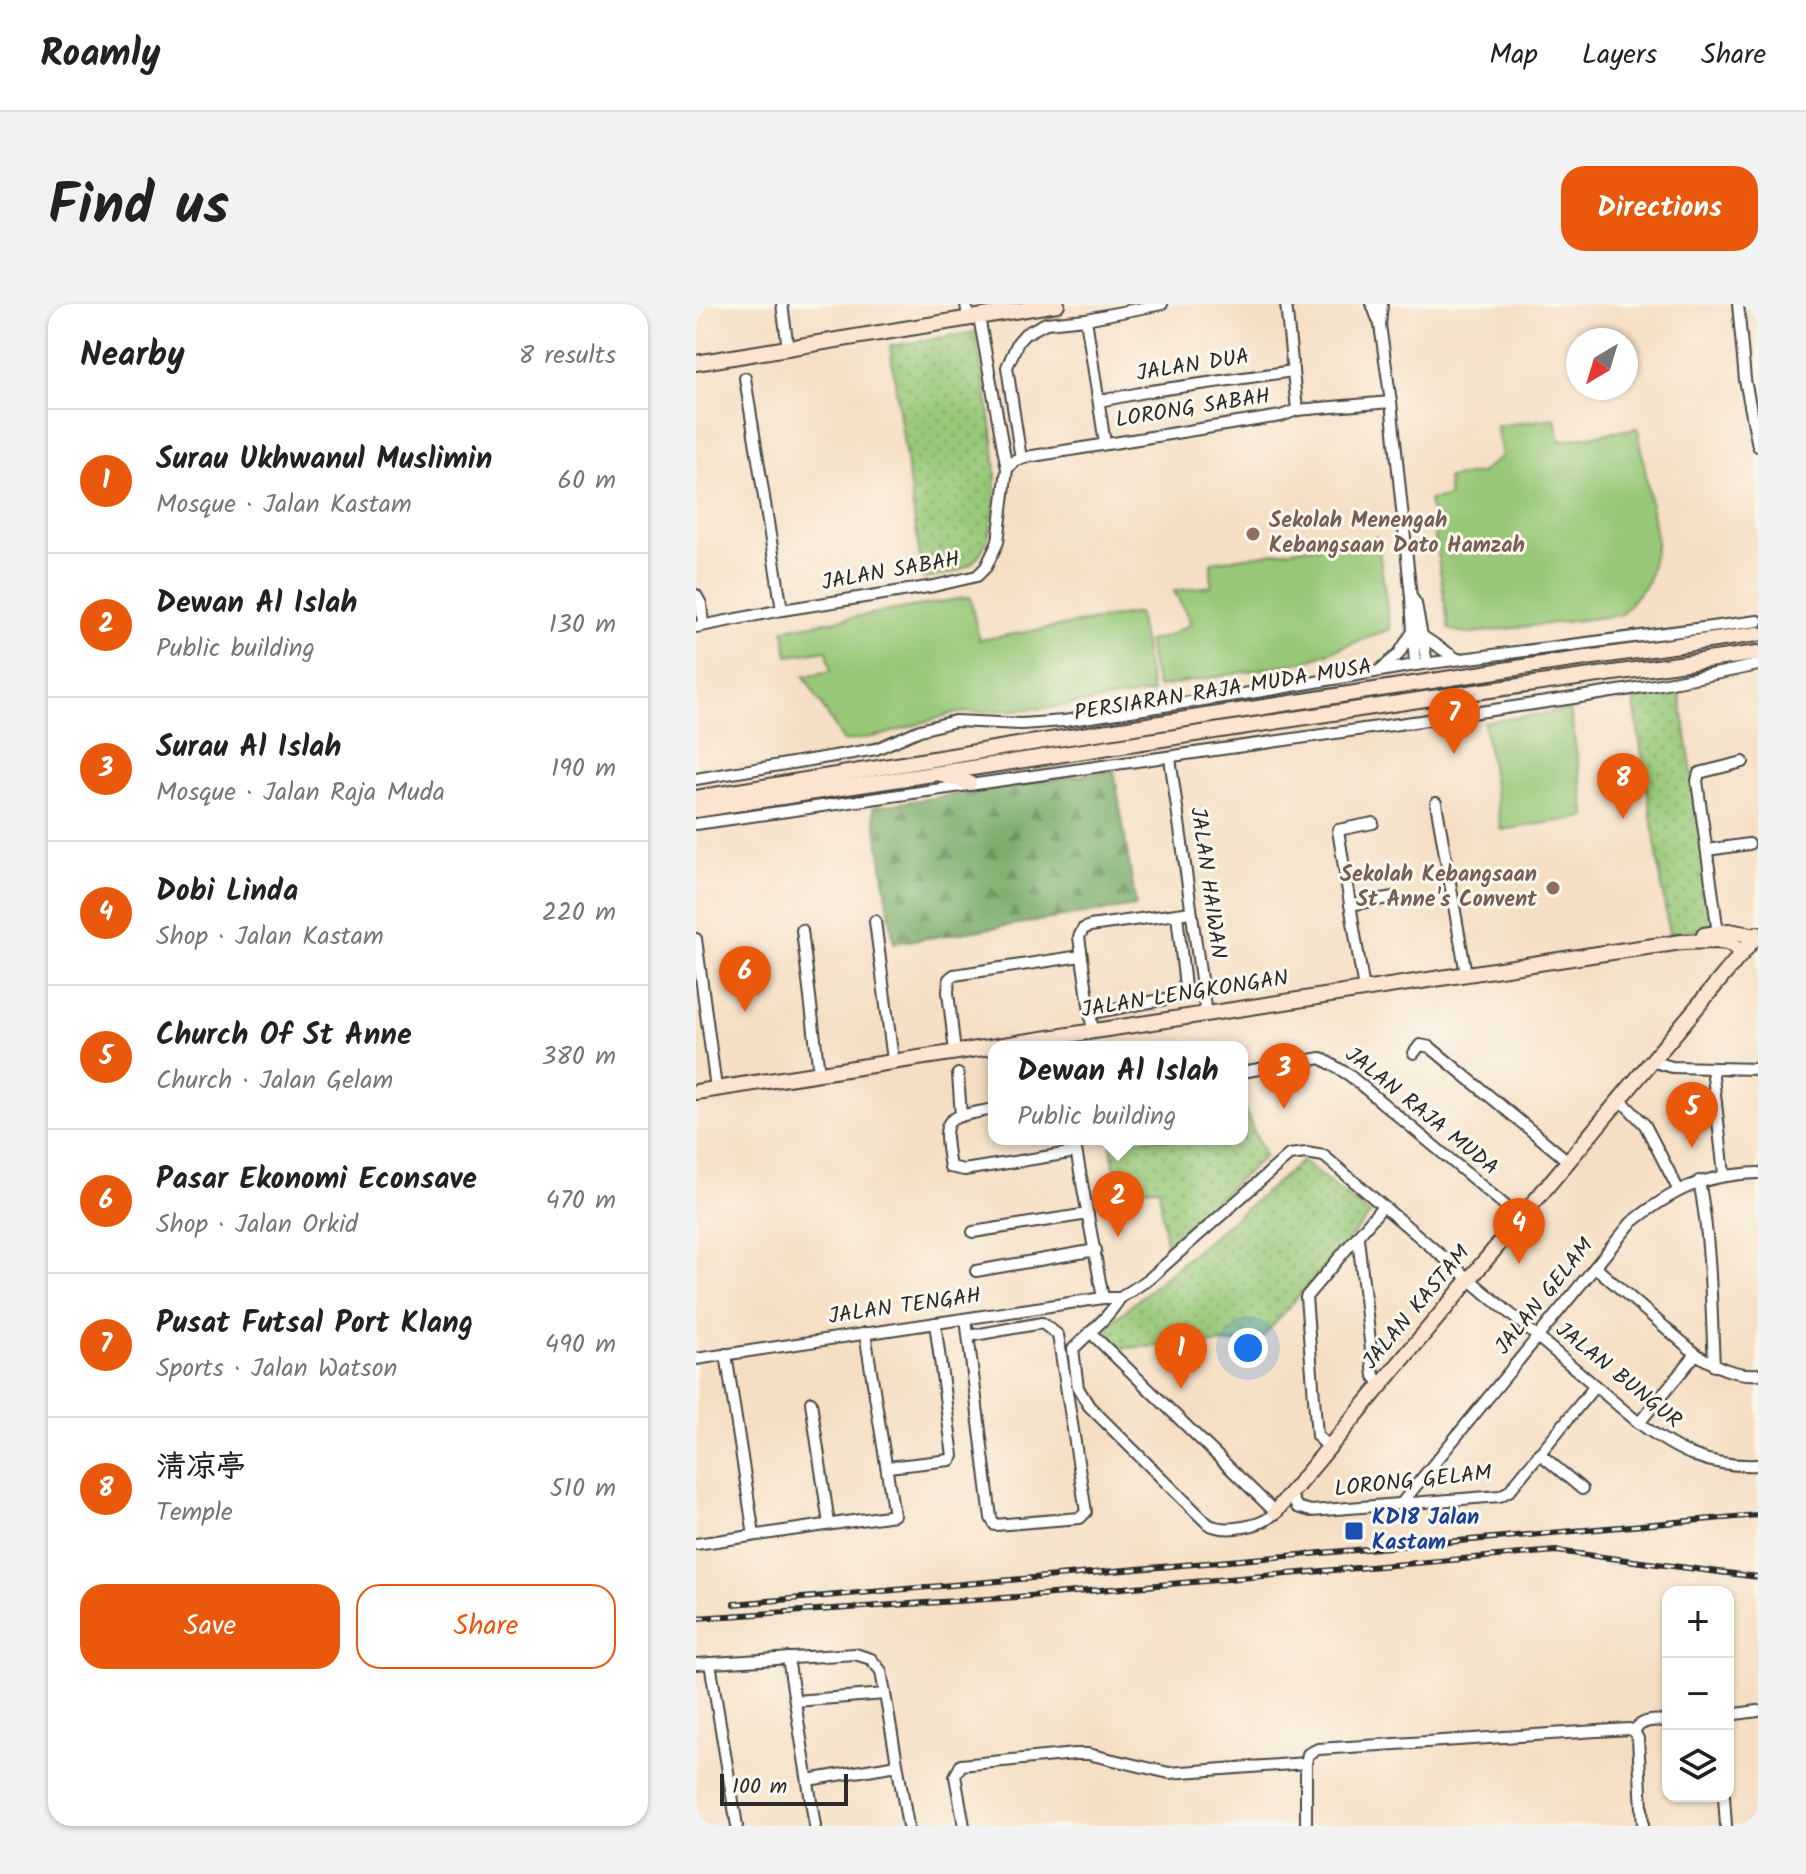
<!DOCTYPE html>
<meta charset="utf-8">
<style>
:root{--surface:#fff;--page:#f2f2f2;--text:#222;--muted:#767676;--line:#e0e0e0;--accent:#ea580c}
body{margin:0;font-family:Kalam,"LXGW WenKai TC",sans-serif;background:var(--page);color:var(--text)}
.controls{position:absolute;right:24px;bottom:24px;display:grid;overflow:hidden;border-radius:16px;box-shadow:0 2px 6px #0004}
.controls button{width:72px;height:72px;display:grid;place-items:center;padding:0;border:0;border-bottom:2px solid var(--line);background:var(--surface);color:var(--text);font:40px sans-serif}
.compass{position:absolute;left:870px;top:24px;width:72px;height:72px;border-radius:50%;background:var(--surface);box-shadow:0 2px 6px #0004;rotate:218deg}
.scale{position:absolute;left:24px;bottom:20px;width:128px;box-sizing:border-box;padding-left:8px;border:4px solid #2b2b2b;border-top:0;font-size:22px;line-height:28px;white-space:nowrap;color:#2b2b2b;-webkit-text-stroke:6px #fbf7ec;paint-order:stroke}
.you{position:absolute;left:552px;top:1044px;width:28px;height:28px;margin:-20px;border:6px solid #fff;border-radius:50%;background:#1a73e8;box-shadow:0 0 0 12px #1a73e833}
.badge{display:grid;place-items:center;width:52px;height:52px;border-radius:50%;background:var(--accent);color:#fff;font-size:26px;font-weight:700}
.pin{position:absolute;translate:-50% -66px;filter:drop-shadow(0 2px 4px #0008)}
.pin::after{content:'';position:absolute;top:42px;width:28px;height:24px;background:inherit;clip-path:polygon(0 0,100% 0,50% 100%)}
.popup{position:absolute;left:292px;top:737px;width:260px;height:104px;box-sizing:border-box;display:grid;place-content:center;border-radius:16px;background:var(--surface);filter:drop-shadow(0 2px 6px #0005);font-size:26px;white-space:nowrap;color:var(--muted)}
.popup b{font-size:30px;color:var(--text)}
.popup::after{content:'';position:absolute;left:50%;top:100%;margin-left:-16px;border:16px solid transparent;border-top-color:var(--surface)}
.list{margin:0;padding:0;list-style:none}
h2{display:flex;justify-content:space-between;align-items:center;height:104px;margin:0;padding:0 32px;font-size:34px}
h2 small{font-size:26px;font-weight:400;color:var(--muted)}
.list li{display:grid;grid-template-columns:52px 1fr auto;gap:24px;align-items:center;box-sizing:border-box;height:144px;padding:0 32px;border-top:2px solid var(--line)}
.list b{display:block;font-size:30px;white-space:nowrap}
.list p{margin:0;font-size:26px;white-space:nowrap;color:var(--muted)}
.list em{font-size:26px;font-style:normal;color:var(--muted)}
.actions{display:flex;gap:16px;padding:24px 32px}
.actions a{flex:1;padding:18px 0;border:2px solid var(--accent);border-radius:24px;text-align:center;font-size:28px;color:var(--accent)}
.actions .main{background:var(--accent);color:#fff}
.icon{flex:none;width:44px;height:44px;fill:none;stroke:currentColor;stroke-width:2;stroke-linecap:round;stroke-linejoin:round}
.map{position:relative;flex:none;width:1062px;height:1522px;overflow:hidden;border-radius:24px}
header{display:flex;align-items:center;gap:48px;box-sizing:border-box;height:112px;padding:0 40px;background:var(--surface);border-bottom:2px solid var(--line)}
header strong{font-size:38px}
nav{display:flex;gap:44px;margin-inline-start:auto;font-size:28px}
.intro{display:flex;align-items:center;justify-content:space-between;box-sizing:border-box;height:192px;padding:0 48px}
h1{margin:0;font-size:56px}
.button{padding:20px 36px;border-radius:24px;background:var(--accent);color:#fff;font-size:28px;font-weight:700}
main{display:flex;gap:48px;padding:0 48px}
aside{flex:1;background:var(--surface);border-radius:24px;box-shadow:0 2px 6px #0004}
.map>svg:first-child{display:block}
.grass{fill:url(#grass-dots);stroke:#617951;stroke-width:2}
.forest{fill:url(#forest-firs);stroke:#526c4a;stroke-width:2}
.pitch{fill:#97c777;stroke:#617951;stroke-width:2}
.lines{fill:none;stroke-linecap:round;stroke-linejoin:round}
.street-casing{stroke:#494642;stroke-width:14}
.secondary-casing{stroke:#494642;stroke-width:18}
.street{stroke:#fff;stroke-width:10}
.secondary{stroke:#fce5d0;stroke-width:14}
.rail-casing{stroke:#2b2b2b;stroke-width:6}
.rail{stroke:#fbf7ec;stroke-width:3;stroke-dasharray:9;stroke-linecap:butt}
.education-dot{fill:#8d6e63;stroke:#fbf7ec;stroke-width:3}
.transit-dot{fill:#1a4fb4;stroke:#fbf7ec;stroke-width:3}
.labels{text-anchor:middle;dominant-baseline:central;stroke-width:6;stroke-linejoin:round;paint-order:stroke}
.street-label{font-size:22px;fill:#2b2b2b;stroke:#fbf7ec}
.education-label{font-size:22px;font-weight:bold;fill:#785e54;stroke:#fbf7ec;text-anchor:start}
.transit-label{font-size:22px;font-weight:bold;fill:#164399;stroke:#fbf7ec;text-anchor:start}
</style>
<header>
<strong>Roamly</strong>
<nav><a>Map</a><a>Layers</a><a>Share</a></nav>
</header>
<div class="intro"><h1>Find us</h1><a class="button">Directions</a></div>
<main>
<aside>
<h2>Nearby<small>8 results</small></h2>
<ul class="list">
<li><span class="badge">1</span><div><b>Surau Ukhwanul Muslimin</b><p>Mosque · Jalan Kastam</p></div><em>60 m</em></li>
<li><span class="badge">2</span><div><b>Dewan Al Islah</b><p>Public building</p></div><em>130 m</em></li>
<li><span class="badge">3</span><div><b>Surau Al Islah</b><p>Mosque · Jalan Raja Muda</p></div><em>190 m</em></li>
<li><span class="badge">4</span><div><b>Dobi Linda</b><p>Shop · Jalan Kastam</p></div><em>220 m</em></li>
<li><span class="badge">5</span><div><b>Church Of St Anne</b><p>Church · Jalan Gelam</p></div><em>380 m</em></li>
<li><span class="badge">6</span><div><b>Pasar Ekonomi Econsave</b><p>Shop · Jalan Orkid</p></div><em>470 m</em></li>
<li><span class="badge">7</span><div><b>Pusat Futsal Port Klang</b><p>Sports · Jalan Watson</p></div><em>490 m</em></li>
<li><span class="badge">8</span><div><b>清凉亭</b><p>Temple</p></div><em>510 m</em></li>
</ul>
<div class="actions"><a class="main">Save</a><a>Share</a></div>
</aside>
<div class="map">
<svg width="1062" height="1522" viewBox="0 0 1062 1522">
<defs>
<pattern id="grass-dots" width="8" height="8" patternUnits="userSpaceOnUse" patternTransform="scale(2)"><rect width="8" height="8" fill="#97c777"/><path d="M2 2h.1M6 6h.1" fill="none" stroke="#7ba262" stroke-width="1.8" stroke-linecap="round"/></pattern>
<pattern id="forest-firs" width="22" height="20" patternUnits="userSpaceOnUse" patternTransform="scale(2)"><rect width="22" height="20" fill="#79ac68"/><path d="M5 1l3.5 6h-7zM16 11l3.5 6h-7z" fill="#638c56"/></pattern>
</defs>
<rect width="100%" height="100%" fill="#fbf7ec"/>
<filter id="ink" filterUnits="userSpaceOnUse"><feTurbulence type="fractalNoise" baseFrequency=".0125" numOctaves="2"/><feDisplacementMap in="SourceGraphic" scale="16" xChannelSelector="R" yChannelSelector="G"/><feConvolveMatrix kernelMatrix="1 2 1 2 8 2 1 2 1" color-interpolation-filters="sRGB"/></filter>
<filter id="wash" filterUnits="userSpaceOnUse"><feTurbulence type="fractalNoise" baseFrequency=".006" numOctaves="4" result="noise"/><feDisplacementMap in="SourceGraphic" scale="32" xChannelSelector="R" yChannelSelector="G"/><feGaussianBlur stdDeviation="1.8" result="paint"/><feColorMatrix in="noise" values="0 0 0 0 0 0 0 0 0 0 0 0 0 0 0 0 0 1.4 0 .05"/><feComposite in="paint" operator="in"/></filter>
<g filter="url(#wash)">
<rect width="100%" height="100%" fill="#f5dfc4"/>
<g class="grass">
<path d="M279 28C288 84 321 209 279 256 267 269 243 272 227 275L194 42Z"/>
<path d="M983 384 1019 623 973 630 937 391Z"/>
<path d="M546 800 569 852 470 941 463 884 422 887 414 835H546Z"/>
<path d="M606 857 674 911 562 1038 423 1044 405 1027Z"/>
</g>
<path class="forest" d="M418 466 440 602 198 639 177 503Z"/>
<g class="pitch">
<path d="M859 114 864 137 942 124 961 238 952 277 925 311 769 330 753 325 733 196 753 193 751 174 784 169 806 152 800 122Z"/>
<path d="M681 233 694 325 607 358 461 383 451 337 470 333 495 319 478 287 515 282V258Z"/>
<path d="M274 293 283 336 442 309 456 389 352 404 258 409 187 431 148 438 108 372 135 367 131 346 92 352 88 325Z"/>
<path d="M874 406 890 513 805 526 788 418Z"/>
</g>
</g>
<g filter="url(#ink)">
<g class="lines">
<g class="street-casing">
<g id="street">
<path d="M86 0 92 44"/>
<path d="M270 0 272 14"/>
<path d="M590 0 601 106"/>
<path d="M676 0 684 21 695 98 715 293 719 361"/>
<path d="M1042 0 1049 76 1062 142"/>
<path d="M390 15 409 140"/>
<path d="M684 21 686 0"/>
<path d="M403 97 455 87 597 67"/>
<path d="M325 155 311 63 322 38 329 30 350 19 390 15 466 0"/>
<path d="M311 165 319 156 337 152 585 112 601 106 695 98"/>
<path d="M0 291 5 300 7 321"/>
<path d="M716 294 720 300 731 359"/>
<path d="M86 306 238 282 281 272 290 263 302 238 311 165 283 13"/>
<path d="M0 323 86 306 49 74"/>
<path d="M726 332 761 355"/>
<path d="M685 365 702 351 716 329"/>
<path d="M474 454 510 711"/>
<path d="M0 475 180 445 224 426 259 417 325 420 368 417 567 387 719 361 1062 317"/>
<path d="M740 499 770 670"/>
<path d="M0 520C239 484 478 453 717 418 832 400 948 386 1062 361"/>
<path d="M1011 546 1053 540"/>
<path d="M654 601 697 593"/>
<path d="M179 617 197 756"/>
<path d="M106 626 123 769"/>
<path d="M1022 629 1001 477 1003 469 1047 458"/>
<path d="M0 635 20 784"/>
<path d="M668 686 642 526 677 519"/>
<path d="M396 709 481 693 489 683 481 611"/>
<path d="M397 728 383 633 387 625 394 622 495 608"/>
<path d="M259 748 252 688 253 675 258 671 385 652"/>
<path d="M718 749 724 741 734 743 872 857"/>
<path d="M955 757 976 763 1062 765"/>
<path d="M1016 764 1028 870"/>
<path d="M546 768 625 754 653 771 824 914"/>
<path d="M262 770 265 812"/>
<path d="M924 795 949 821 982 885"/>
<path d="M298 805C248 815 245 810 254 863L268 866 380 848"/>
<path d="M378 835 407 994"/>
<path d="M1003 877C1015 937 1015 1000 1018 1062"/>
<path d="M277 928 392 910"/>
<path d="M662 934 678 1072 685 1081"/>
<path d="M899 963 1000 1050C1019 1062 1038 1072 1062 1070"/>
<path d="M280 967 400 946"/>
<path d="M270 1015 295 1214 299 1221 384 1214 390 1208 362 1031 346 1019 273 1032"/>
<path d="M394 1028 579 1208C568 1223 528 1229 512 1220L393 1102 382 1084 377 1045C394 1028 412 1014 424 994"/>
<path d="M30 1050 58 1231"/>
<path d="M0 1055 407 994H424L453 975 593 851 610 849 628 852 943 1119C982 1148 1012 1163 1062 1161"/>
<path d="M115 1098 133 1220"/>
<path d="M943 1119 1000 1050"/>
<path d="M633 1143 621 1132 610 993 687 902"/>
<path d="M843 1149 886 1185"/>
<path d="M192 1163 254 1156 257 1152 239 1019"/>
<path d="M594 1190 601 1203 615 1207 804 1192 813 1187 899 1082"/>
<path d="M705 1200 935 919C978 885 1007 871 1062 869"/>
<path d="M0 1240 198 1211 169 1029"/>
<path d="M92 1354 119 1522"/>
<path d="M14 1359 41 1522"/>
<path d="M0 1360 159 1350 175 1355 185 1367 212 1522"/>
<path d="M99 1397 189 1390"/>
<path d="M1032 1411 1062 1407"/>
<path d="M938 1427C946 1415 959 1416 972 1417"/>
<path d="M610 1459 612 1450 622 1445 933 1425 938 1427 942 1435 947 1522"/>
<path d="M112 1476 201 1461"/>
<path d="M1028 1492 1030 1522"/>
<path d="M268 1522 259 1472 265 1461 379 1450H392L473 1469 610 1459V1522"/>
</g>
</g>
<g class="secondary-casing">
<g id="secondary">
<path d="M0 59 361 0"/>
<path d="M247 471 273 479"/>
<path d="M0 494 322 441 840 361 1062 330"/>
<path d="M0 506 729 395 1062 349"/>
<path d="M1008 631 1033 627 1060 632"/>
<path d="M0 788 902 650 986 638 1020 637 1032 638 1047 648"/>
<path d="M579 1208 1062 630"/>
</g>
</g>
<use href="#street" class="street"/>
<use href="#secondary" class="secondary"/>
<g class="rail-casing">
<g id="rail">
<path d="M38 1300 1062 1211"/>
<path d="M0 1314 321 1293 860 1247 1062 1273"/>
</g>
</g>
<use href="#rail" class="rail"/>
</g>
</g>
<g class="education-dot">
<circle cx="557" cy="230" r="8"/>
<circle cx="857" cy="584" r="8"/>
</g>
<rect class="transit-dot" x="648" y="1217" width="20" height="20" rx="4"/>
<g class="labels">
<g class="street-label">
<text transform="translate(497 62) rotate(-9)">JALAN DUA</text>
<text transform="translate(497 105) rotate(-9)">LORONG SABAH</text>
<text transform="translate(195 268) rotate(-10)">JALAN SABAH</text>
<text transform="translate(527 387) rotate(-9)">PERSIARAN RAJA MUDA MUSA</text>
<text transform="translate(511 579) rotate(82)">JALAN HAIWAN</text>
<text transform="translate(489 691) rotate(-9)">JALAN LENGKONGAN</text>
<text transform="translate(725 808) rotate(39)">JALAN RAJA MUDA</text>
<text transform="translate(849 993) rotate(-51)">JALAN GELAM</text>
<text transform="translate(209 1003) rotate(-8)">JALAN TENGAH</text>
<text transform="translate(721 1004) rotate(-50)">JALAN KASTAM</text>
<text transform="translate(922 1072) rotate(39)">JALAN BUNGUR</text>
<text transform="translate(717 1178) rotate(-6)">LORONG GELAM</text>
</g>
<g class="education-label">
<text x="573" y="217">Sekolah Menengah<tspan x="573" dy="25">Kebangsaan Dato Hamzah</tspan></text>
<text x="841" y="571" text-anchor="end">Sekolah Kebangsaan<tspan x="841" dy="25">St Anne's Convent</tspan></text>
</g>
<g class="transit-label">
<text x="676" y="1214">KD18 Jalan<tspan x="676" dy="25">Kastam</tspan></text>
</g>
</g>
</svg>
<div class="controls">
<button>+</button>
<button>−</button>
<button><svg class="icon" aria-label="layers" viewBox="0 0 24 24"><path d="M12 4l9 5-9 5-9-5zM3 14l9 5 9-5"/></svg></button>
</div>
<svg class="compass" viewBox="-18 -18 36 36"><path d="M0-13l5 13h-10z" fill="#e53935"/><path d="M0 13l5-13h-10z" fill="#767676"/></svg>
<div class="scale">100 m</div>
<div class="you"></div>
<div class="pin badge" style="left:485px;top:1085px">1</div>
<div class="pin badge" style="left:422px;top:933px">2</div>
<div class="popup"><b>Dewan Al Islah</b>Public building</div>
<div class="pin badge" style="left:588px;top:805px">3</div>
<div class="pin badge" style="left:823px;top:960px">4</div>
<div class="pin badge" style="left:996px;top:844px">5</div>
<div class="pin badge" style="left:49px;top:708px">6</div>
<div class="pin badge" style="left:758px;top:450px">7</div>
<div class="pin badge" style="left:927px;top:515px">8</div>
</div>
</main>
